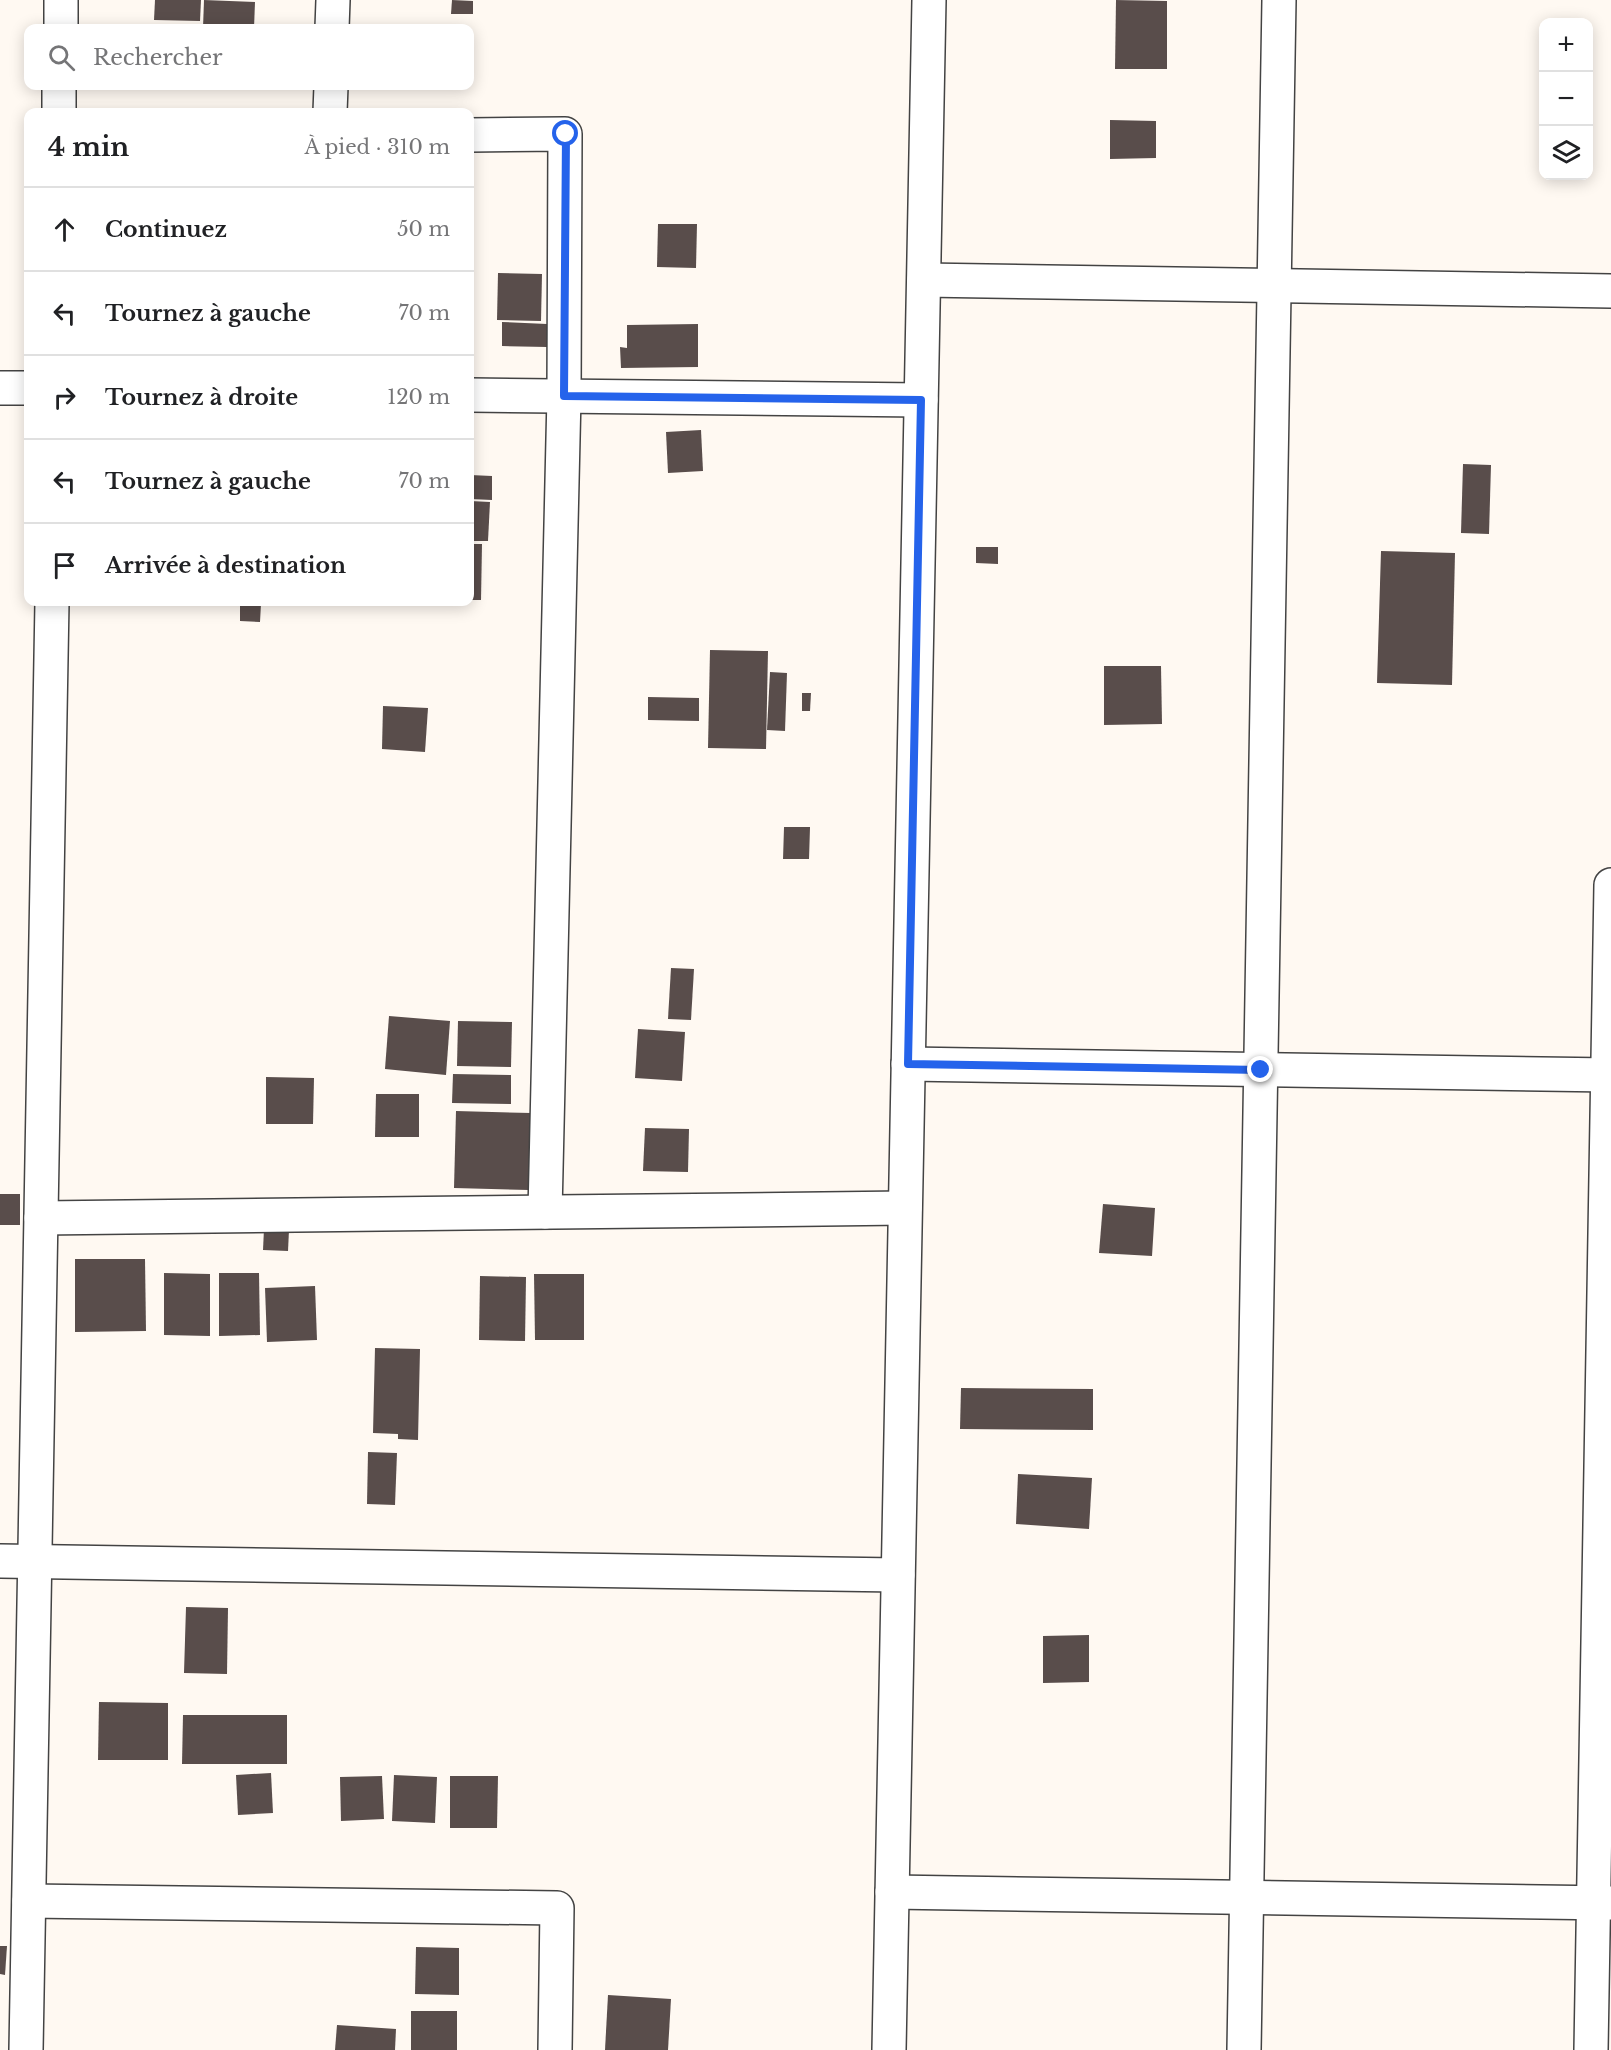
<!DOCTYPE html>
<html lang="fr">
<meta charset="utf-8">
<style>
:root{--surface:#fff;--page:#f2f2f2;--text:#202124;--muted:#757577;--line:#e0e0e0}
body{margin:0;font-family:"Libre Baskerville",serif;background:var(--page);color:var(--text)}
.controls{position:absolute;right:18px;top:18px;display:grid;overflow:hidden;border-radius:12px;box-shadow:0 3px 15px #0003}
.controls button{width:54px;height:54px;display:grid;place-items:center;padding:0;border:0;border-bottom:2px solid var(--line);background:var(--surface);color:var(--text);font:30px sans-serif}
.stop{position:absolute;width:18px;height:18px;margin:-14px;border:4px solid #2563eb;border-radius:50%;background:#fff}
.stop.end{background:#2563eb;border-color:#fff;box-shadow:0 2px 6px #0008}
.list{margin:0;padding:0;list-style:none}
h2{display:flex;justify-content:space-between;align-items:center;height:78px;margin:0;padding:0 24px;font-size:26px}
h2 small{font-size:20px;font-weight:400;color:var(--muted)}
.list li{display:grid;grid-template-columns:39px 1fr auto;gap:18px;align-items:center;box-sizing:border-box;height:84px;padding:0 24px;border-top:2px solid var(--line)}
.list b{display:block;font-size:22px;white-space:nowrap}
.list em{font-size:20px;font-style:normal;color:var(--muted)}
.icon{flex:none;width:33px;height:33px;fill:none;stroke:currentColor;stroke-width:2;stroke-linecap:round;stroke-linejoin:round}
.map{position:relative;flex:none;width:1611px;height:2050px;overflow:hidden}
.search{position:absolute;background:var(--surface);box-shadow:0 3px 15px #0003;left:24px;top:24px;width:450px;height:66px;display:flex;align-items:center;gap:15px;box-sizing:border-box;padding:0 21px;border-radius:12px;color:var(--muted);font-size:22px}
.panel{position:absolute;background:var(--surface);box-shadow:0 3px 15px #0003;left:24px;top:108px;width:450px;height:498px;border-radius:12px}
.map>svg:first-child{display:block}
.building{fill:#594d4b}
.lines{fill:none;stroke-linecap:round;stroke-linejoin:round}
.minor-casing{stroke:#434343;stroke-width:36}
.minor{stroke:#fff;stroke-width:33}
.route{stroke:#2563eb;stroke-width:8}
</style>
<div class="map">
<svg width="1611" height="2050" viewBox="0 0 1611 2050">
<rect width="100%" height="100%" fill="#fff9f2"/>
<g class="building">
<path d="M155 0H201L200 21 154 20Z"/>
<path d="M204 0 255 2 254 28H203Z"/>
<path d="M452 0 473 1V14H451Z"/>
<path d="M1116 0 1167 1V69H1115Z"/>
<path d="M1110 120 1156 121V158L1110 159Z"/>
<path d="M658 224H697L696 268 657 267Z"/>
<path d="M498 273 542 274 541 321 497 320Z"/>
<path d="M502 322 547 324V347L502 346Z"/>
<path d="M698 324V367L621 368 620 347 627 348V325Z"/>
<path d="M701 430 703 471 668 473 666 432Z"/>
<path d="M1463 464 1491 465 1489 534 1461 533Z"/>
<path d="M470 475 492 476V500L470 499Z"/>
<path d="M470 501 490 502 488 541H470Z"/>
<path d="M470 544H482L481 600H470Z"/>
<path d="M976 547H998V564L976 563Z"/>
<path d="M1381 551 1455 553 1452 685 1377 683Z"/>
<path d="M240 602H283V605L261 604 260 622 240 621Z"/>
<path d="M710 650 768 651 766 749 708 748Z"/>
<path d="M1104 666H1161L1162 724 1104 725Z"/>
<path d="M770 672 787 673 785 731 767 730Z"/>
<path d="M802 693H811L810 711H802Z"/>
<path d="M648 697 699 698V721L648 720Z"/>
<path d="M383 706 428 708 425 752 382 749Z"/>
<path d="M784 827H810L809 859H783Z"/>
<path d="M671 968 694 969 691 1020 668 1019Z"/>
<path d="M389 1016 450 1021 446 1075 385 1069Z"/>
<path d="M458 1021 512 1022 511 1067 457 1066Z"/>
<path d="M638 1029 685 1032 682 1081 635 1078Z"/>
<path d="M453 1074 511 1075V1104L452 1103Z"/>
<path d="M266 1077 314 1078 313 1124H266Z"/>
<path d="M376 1094H419V1137H375Z"/>
<path d="M456 1111 531 1113 529 1190 454 1188Z"/>
<path d="M645 1128 689 1129 688 1172 643 1171Z"/>
<rect x="0" y="1194" width="20" height="31"/>
<path d="M1103 1204 1155 1208 1152 1256 1099 1253Z"/>
<path d="M264 1229 289 1230 288 1251 263 1250Z"/>
<path d="M75 1259H145L146 1331 75 1332Z"/>
<path d="M164 1273 210 1274V1336L164 1335Z"/>
<path d="M219 1273H259L260 1335 219 1336Z"/>
<path d="M534 1274H584V1340H535Z"/>
<path d="M480 1276 526 1277 525 1341 479 1340Z"/>
<path d="M315 1286 317 1340 267 1342 265 1288Z"/>
<path d="M375 1348 420 1349 418 1440 398 1439V1434L373 1433Z"/>
<path d="M961 1388 1093 1389V1430L960 1429Z"/>
<path d="M368 1452 397 1453 395 1505 367 1504Z"/>
<path d="M1018 1474 1092 1478 1089 1529 1016 1524Z"/>
<path d="M186 1607 228 1608 227 1674 184 1673Z"/>
<path d="M1089 1635V1682L1043 1683V1636Z"/>
<path d="M99 1702 168 1703V1760H98Z"/>
<path d="M183 1715H287V1764H182Z"/>
<path d="M271 1773 273 1813 238 1815 236 1775Z"/>
<path d="M394 1775 437 1777 435 1823 392 1821Z"/>
<path d="M382 1776 384 1819 341 1821 340 1777Z"/>
<path d="M450 1776H498L497 1828H450Z"/>
<path d="M0 1946H7L5 1975 0 1974Z"/>
<path d="M416 1947 459 1948V1995L415 1994Z"/>
<path d="M608 1995 671 1999 668 2050H605Z"/>
<rect x="411" y="2011" width="46" height="39"/>
<path d="M337 2025 396 2029 395 2050H335Z"/>
</g>
<g class="lines">
<g class="minor-casing">
<g id="minor">
<path d="M61 28V0"/>
<path d="M332 28 333 0"/>
<path d="M59 112V86"/>
<path d="M330 112 331 86"/>
<path d="M470 135 565 134 564 396 545 1212"/>
<path d="M924 280 1611 291"/>
<path d="M0 388H28"/>
<path d="M470 395 921 400"/>
<path d="M908 1064 1611 1075"/>
<path d="M41 1218 905 1208"/>
<path d="M0 1561 898 1575"/>
<path d="M892 1892 1611 1903"/>
<path d="M29 1901 557 1908 555 2050"/>
<path d="M26 2050 52 602"/>
<path d="M889 2050 929 0"/>
<path d="M1244 2050 1279 0"/>
<path d="M1591 2050 1611 885"/>
</g>
</g>
<use href="#minor" class="minor"/>
</g>
<g class="lines">
<path class="route" d="M566 134 564 396 921 400 908 1064 1261 1070"/>
</g>
</svg>
<div class="controls">
<button>+</button>
<button>−</button>
<button><svg class="icon" aria-label="layers" viewBox="0 0 24 24"><path d="M12 4l9 5-9 5-9-5zM3 14l9 5 9-5"/></svg></button>
</div>
<div class="stop" style="left:566px;top:134px"></div>
<div class="stop end" style="left:1261px;top:1070px"></div>
<div class="search"><svg class="icon" aria-label="search" viewBox="0 0 24 24"><circle cx="10" cy="10" r="6"/><path d="M15 15l6 6"/></svg>Rechercher</div>
<section class="panel">
<h2>4 min<small>À pied · 310 m</small></h2>
<ul class="list">
<li><svg class="icon" aria-label="ahead" viewBox="0 0 24 24"><path d="M12 20V5M6 11l6-6 6 6"/></svg><div><b>Continuez</b></div><em>50 m</em></li>
<li><svg class="icon" aria-label="left" viewBox="0 0 24 24"><path d="M17 20v-9H6M10 6l-5 5 5 5"/></svg><div><b>Tournez à gauche</b></div><em>70 m</em></li>
<li><svg class="icon" aria-label="right" viewBox="0 0 24 24"><path d="M7 20v-9h11M14 6l5 5-5 5"/></svg><div><b>Tournez à droite</b></div><em>120 m</em></li>
<li><svg class="icon" aria-label="left" viewBox="0 0 24 24"><path d="M17 20v-9H6M10 6l-5 5 5 5"/></svg><div><b>Tournez à gauche</b></div><em>70 m</em></li>
<li><svg class="icon" aria-label="arrive" viewBox="0 0 24 24"><path d="M6 21V4h12l-3 4 3 4H6"/></svg><div><b>Arrivée à destination</b></div></li>
</ul>
</section>
</div>
